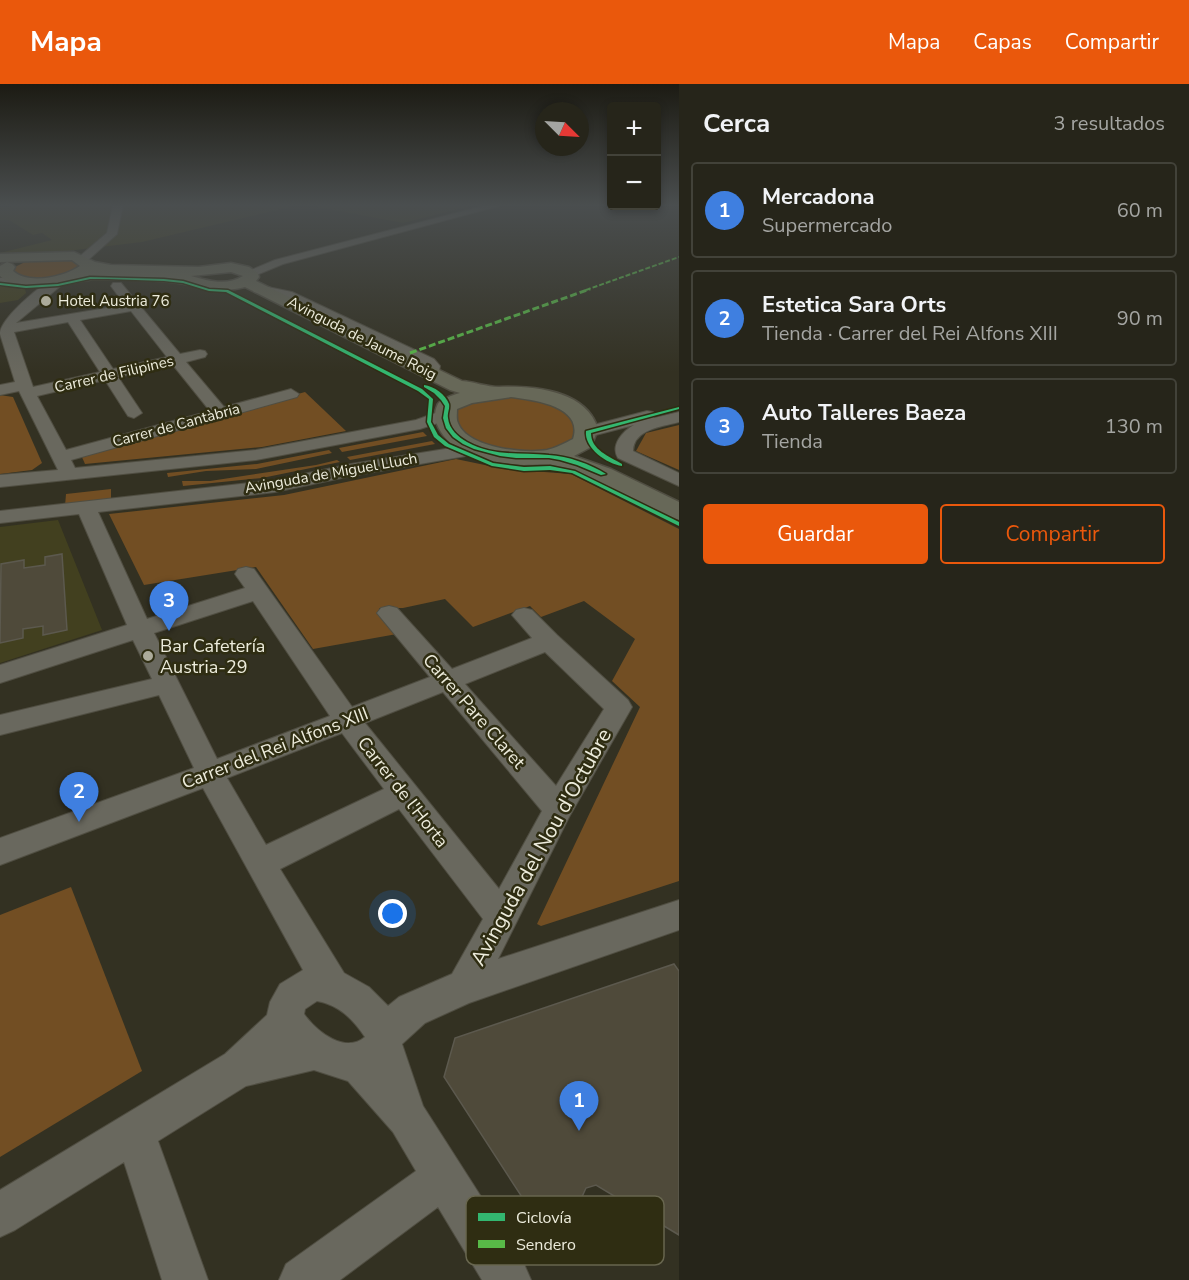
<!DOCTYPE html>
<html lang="es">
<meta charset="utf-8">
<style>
:root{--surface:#26251a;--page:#2e2d23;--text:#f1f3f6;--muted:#a4a5a2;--line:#424239;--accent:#ea580c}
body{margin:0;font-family:"Nunito Sans",sans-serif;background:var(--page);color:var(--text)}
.controls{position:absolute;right:18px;top:18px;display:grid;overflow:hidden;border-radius:6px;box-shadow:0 3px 9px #0003}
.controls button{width:54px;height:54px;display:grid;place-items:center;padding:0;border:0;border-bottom:2px solid var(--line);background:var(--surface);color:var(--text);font:30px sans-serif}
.compass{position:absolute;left:535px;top:18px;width:54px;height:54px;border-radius:50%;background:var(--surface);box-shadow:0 3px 9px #0003;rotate:114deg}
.you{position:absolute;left:393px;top:830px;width:21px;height:21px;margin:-15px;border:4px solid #fff;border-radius:50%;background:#1a73e8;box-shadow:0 0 0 9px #1a73e833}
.badge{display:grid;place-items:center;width:39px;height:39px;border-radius:50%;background:var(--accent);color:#fff;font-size:20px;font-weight:700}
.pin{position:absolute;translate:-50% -50px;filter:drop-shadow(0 2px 3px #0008)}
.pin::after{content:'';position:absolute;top:32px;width:21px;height:18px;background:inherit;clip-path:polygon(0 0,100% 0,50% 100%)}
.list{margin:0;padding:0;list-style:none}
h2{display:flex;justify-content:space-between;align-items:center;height:78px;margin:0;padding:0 24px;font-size:26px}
h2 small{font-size:20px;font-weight:400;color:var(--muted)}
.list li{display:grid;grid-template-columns:39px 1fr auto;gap:18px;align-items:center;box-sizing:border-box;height:96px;margin:0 12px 12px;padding:0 12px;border:2px solid var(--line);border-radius:6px}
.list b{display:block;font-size:22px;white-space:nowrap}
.list p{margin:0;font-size:20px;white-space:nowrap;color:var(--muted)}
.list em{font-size:20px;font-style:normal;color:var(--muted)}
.actions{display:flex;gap:12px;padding:18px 24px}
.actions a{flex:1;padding:14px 0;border:2px solid var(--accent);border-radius:6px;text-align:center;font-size:21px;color:var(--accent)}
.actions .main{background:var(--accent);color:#fff}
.map{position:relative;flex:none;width:679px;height:1196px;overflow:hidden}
header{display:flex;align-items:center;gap:36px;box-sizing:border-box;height:84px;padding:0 30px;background:var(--accent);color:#fff}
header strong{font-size:28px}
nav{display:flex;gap:33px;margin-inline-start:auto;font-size:21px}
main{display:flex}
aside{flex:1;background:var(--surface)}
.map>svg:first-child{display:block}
.built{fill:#42401f}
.green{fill:#724e23}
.building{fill:#4f4a3a;stroke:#5c594e;stroke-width:1.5}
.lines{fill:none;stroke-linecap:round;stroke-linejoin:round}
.minor-casing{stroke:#504e42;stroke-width:2}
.major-casing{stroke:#504e42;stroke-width:3}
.minor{fill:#69685e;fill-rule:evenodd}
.major{fill:#676858;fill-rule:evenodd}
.quiet-far1{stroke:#58b947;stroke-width:2;stroke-dasharray:5 2;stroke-linecap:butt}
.quiet{stroke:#58b947;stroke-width:3;stroke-dasharray:7 3;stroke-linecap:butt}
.cycleway-casing{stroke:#2f2d12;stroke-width:3}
.cycleway{fill:#33b770;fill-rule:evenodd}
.poi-dot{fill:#acab9b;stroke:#2f2d12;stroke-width:2}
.labels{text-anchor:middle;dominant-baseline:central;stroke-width:5;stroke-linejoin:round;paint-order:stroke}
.far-poi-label{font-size:15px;fill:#edecdc;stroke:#2f2d12;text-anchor:start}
.far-street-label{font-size:15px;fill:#edecdc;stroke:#2f2d12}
.poi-label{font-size:18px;fill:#edecdc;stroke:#2f2d12;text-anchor:start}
.street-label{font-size:18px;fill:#edecdc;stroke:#2f2d12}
.near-street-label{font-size:21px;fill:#edecdc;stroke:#2f2d12}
.key{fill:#2f2d12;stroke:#68664f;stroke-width:1.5}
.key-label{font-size:16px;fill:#edecdc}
</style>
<header>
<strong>Mapa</strong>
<nav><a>Mapa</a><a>Capas</a><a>Compartir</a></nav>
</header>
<main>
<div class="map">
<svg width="679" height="1196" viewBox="0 0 679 1196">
<rect width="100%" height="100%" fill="#333122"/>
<g class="built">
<path d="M18 121H298L142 158 25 172 0 169 52 156 42 149 33 151 9 136H0V124Z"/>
<path d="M307 121H474L403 139Z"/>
<path d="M0 202 25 205 26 209 18 216 0 219Z"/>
<path d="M58 436 102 546 0 579V443Z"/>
</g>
<g class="green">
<path d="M73 175 81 182C54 198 37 200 9 186L29 176Z"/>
<path d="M305 308 346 347 262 363 85 380 81 371Z"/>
<path d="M0 311 13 313 42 379 32 386 0 390Z"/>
<path d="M495 311 541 315 572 331 578 350C555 375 515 370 486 360 480 359 473 357 468 354 464 350 459 345 455 341L456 328 462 321Z"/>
<path d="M679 341V386L636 367 646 349Z"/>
<path d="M423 348 427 352 342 368 339 364Z"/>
<path d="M432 357 435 360 350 376 347 373Z"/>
<path d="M329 366 332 369 256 385 206 387 168 393 167 389 257 380Z"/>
<path d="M456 375 504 385 571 390 679 445V797L541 842 537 840 640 623 612 597 635 555 584 517 541 533 530 522 473 543 445 515 403 524H379L397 550 313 565 256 483 144 501 109 430 284 411Z"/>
<path d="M337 376 340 378 262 394 183 402 182 397H210L316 381Z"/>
<path d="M111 405V417L65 422 66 410Z"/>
<path d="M71 803 142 987 0 1073V831Z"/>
</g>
<g class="building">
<path d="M62 470 67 546 43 551V542L23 545V554L0 559 1 480 24 476V484L45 481V473Z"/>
<path d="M674 880 679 887V1151L596 1101 586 1104 557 1167 444 993 455 954Z"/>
</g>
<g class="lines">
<g class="minor-casing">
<g id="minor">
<path d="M113 121H123L117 150 87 177H79V173L107 149Z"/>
<path d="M487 121H502L283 180 254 192 250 193 244 189 275 176Z"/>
<path d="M18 192 22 193V199L0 202V194Z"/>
<path d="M60 192 64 193V199L16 239 125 221 111 202 113 199H121L180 270 200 266 205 267 207 270 205 273 186 278 224 323 291 305 299 310 297 313 71 376 75 384 256 366 416 336 444 326 452 331 450 335 420 345 256 376 0 403V391L58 386 19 307 0 311V301L15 298 0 250C0 234 44 197 60 192ZM131 227 167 273 113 285 80 236ZM68 238 100 288 33 303 14 248ZM173 281 210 327 66 366 37 312 105 296 128 332 134 334 142 329 118 293Z"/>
<path d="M258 201 292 208 434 275 440 282 438 293H428L424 281 284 214 254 208 252 205Z"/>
<path d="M647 327 653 328 655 332 654 334 679 328V338C661 343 634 345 633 367L679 389V402L618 374C610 361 623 347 634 341L588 353 582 352 579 348 582 344Z"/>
<path d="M477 360 483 361 486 365 483 369 351 392 275 408 98 428 147 535 245 504 235 490 238 485 246 483 254 485 352 623 430 593 377 529 381 524 389 522 397 524 452 585 532 554 512 531 516 526 524 524 532 526 557 551 628 616 632 623 569 733 498 875 679 816V846L469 919 425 939 402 960 423 1022 524 1180 531 1196H482L438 1123 340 1196H279L286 1180 416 1087 393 1048 348 997 314 986 246 1002 158 1057 208 1196H162L124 1078 15 1146 0 1153V1106L225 970 267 931 270 918 280 900 303 886 203 704 0 781V754L194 684 159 611 0 651V631L152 595 133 556 0 599V581L127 541 79 430 0 439V427L275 396 351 380ZM253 517 330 632 217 675 154 549ZM545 568 604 625 556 702 465 600ZM443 608 542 727 499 805 365 639ZM342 649 384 705 266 761 227 694ZM399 725 483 835 452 890 399 913 388 922 369 903 344 889 280 785ZM317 917C339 921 353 935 365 953 345 970 317 948 304 930L305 925Z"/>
</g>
</g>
<g class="major-casing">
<path id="major" d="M74 168 95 178 111 181 199 183 231 179 249 183 258 189 259 193 256 197 462 297C474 298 487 303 499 303 533 302 586 306 598 345L591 363 574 372 611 385 679 418V436L670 433C634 415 599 397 561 384 548 379 538 381 524 381 498 380 456 373 441 348 436 340 433 331 437 322 439 315 453 311 460 309L450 306 245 203C219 210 198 201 172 198 147 195 123 195 98 195 68 196 26 215 0 192V182L7 178 12 180 15 183 13 187C29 201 64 193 80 182L72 176 0 178V170ZM231 188 243 192C227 202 208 197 191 192ZM511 313C534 316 584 322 573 355 565 359 556 364 547 366 525 370 467 364 458 339 456 335 457 330 457 325L472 319Z"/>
</g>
<use href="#minor" class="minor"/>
<use href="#major" class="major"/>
<path class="quiet-far1" d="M586 206 679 173"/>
<path class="quiet" d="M410 269 590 205"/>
<g class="cycleway-casing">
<g id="cycleway">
<path d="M90 193 164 195 183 197 209 205 228 206 422 305 433 315 431 338 438 351 449 360 493 379 524 383 550 382 575 387 679 438V442L572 389 550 386 524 387 492 382 445 362 434 353 427 338 429 315 418 307 226 208 209 207 183 199 164 197 108 195H90L58 202 26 204 0 201V199L26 202 58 200Z"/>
<path d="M424 301C434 302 446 311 449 320 450 325 447 329 448 334 449 345 458 353 467 358 494 373 520 368 549 371 568 372 590 380 606 390L601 391 577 381 560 376 549 374H516L500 372 474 365 463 360 453 353 446 344 443 334 445 322 441 316 434 309 424 303Z"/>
<path d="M679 323V325L591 349C591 366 609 372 622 380V382C607 380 584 364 586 347Z"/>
</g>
</g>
<use href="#cycleway" class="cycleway"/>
</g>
<linearGradient id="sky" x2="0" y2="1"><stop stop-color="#1c1b13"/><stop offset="0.42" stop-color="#4a4e4f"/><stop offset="1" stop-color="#4a4e4f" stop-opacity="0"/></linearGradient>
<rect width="679" height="288" fill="url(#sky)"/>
<g class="poi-dot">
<circle cx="46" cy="217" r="6"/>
<circle cx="148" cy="572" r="6"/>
</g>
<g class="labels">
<g class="far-poi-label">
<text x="58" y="217">Hotel Austria 76</text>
</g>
<g class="far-street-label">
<text transform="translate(362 254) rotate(27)">Avinguda de Jaume Roig</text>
<text transform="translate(114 290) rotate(-13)">Carrer de Filipines</text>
<text transform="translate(176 341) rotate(-15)">Carrer de Cantàbria</text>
<text transform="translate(331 389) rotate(-10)">Avinguda de Miguel Lluch</text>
</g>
<g class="poi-label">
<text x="160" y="562">Bar Cafetería<tspan x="160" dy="21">Austria-29</tspan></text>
</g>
<g class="street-label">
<text transform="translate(474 627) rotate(49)">Carrer Pare Claret</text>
<text transform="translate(275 664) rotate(-21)">Carrer del Rei Alfons XIII</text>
<text transform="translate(403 708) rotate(52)">Carrer de l'Horta</text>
</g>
<g class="near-street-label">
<text transform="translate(541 763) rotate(-61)">Avinguda del Nou d'Octubre</text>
</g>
</g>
<rect x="466" y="1112" width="198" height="69" rx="9" class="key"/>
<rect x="478" y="1129" width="27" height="8" fill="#33b770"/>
<rect x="478" y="1156" width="27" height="8" fill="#58b947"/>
<g class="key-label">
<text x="516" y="1139">Ciclovía</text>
<text x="516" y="1166">Sendero</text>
</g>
</svg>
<div class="controls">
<button>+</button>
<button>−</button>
</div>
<svg class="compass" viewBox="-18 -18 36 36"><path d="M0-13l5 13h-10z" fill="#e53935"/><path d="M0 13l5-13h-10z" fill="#a4a5a2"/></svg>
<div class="you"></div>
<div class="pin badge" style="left:579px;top:1047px;background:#3f7fe0">1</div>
<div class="pin badge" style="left:79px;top:738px;background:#3f7fe0">2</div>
<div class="pin badge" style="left:169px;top:547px;background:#3f7fe0">3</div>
</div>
<aside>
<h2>Cerca<small>3 resultados</small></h2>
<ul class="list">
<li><span class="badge" style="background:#3f7fe0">1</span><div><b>Mercadona</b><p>Supermercado</p></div><em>60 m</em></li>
<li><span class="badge" style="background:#3f7fe0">2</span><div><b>Estetica Sara Orts</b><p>Tienda · Carrer del Rei Alfons XIII</p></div><em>90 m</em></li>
<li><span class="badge" style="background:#3f7fe0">3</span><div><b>Auto Talleres Baeza</b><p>Tienda</p></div><em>130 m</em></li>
</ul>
<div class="actions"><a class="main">Guardar</a><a>Compartir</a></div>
</aside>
</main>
